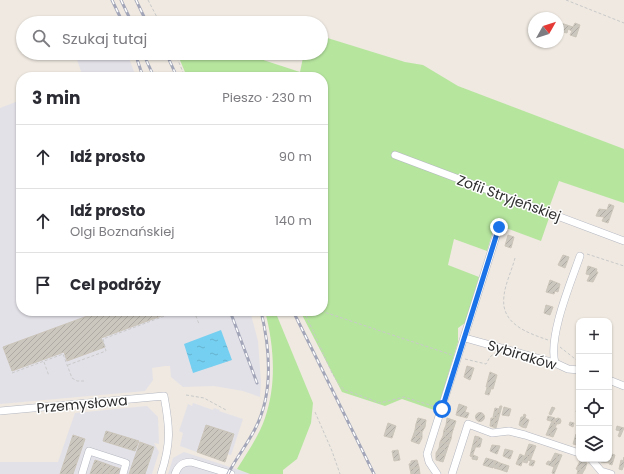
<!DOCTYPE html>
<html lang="pl">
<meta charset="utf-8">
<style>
:root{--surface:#fff;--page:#f2f2f3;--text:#2b2b33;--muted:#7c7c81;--line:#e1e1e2}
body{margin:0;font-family:Poppins,sans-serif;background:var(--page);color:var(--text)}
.controls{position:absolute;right:12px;bottom:12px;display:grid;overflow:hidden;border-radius:8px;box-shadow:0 1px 3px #0004}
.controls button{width:36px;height:36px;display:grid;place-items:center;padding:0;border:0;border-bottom:1px solid var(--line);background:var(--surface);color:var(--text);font:20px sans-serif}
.compass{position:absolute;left:528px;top:12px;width:36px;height:36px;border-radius:50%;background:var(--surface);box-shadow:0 1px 3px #0004;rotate:51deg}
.stop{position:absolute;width:12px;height:12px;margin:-9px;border:3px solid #1a73e8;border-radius:50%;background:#fff}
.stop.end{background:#1a73e8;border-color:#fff;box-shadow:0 1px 4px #0008}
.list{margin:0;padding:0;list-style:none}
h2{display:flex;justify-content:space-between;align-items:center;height:52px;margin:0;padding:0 16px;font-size:17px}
h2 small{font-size:13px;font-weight:400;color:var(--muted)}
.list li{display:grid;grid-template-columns:26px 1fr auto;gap:12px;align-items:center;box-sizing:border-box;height:64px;padding:0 16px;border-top:1px solid var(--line)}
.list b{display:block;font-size:15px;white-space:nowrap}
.list p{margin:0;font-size:13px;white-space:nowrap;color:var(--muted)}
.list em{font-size:13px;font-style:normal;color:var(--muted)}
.icon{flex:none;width:22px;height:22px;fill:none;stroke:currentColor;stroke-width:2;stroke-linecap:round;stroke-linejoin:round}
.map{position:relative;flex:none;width:624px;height:474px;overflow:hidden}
.search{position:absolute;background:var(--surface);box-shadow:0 1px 3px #0004;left:16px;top:16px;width:312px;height:44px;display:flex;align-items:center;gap:10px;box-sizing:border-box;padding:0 14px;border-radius:22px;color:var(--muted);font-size:15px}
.panel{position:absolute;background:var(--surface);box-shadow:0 1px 3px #0004;left:16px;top:72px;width:312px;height:244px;border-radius:16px}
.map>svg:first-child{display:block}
.industrial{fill:#e3e1e8}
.grass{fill:#b6e59e}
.water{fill:url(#water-ripples)}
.building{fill:url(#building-hatch);stroke:#cbc5ba}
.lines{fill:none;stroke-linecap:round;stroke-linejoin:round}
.minor-casing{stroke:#b4b7c1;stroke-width:8}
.path{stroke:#c9c9c9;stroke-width:1;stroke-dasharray:3 2;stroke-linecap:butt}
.minor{stroke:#fff;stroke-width:7}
.rail-casing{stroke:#a3a6b8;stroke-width:3}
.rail{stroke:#fff;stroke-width:1.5;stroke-dasharray:4.5;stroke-linecap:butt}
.route{stroke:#1a73e8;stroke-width:5}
.labels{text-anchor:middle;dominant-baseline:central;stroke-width:3;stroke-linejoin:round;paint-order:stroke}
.street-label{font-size:14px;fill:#2e2e2e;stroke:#fff}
</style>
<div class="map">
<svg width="624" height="474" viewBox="0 0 624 474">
<defs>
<pattern id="water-ripples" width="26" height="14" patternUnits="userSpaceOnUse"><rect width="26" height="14" fill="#75cff0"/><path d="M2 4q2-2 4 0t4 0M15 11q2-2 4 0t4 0" fill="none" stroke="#66b2ce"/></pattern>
<pattern id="building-hatch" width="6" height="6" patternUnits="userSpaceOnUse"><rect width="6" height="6" fill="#cbc7bf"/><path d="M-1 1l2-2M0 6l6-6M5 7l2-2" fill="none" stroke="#afaba4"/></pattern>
</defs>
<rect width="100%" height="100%" fill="#efe9e1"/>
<g class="industrial">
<path d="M79 53H127L136 77H83L75 54Z"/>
<path d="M21 100V311H250L258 341 261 382 260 397 243 391 214 386 183 387 171 377 170 366H165L152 368 153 380 145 391 0 404V108Z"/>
<path d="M193 403 213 410 214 408 220 410 219 411 243 419 231 455 227 454 225 462 180 446 183 433 179 431 188 404 192 406Z"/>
<path d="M147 406 158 417 159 444 154 443 159 452 152 474H0V462H58L75 413Z"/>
<path d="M184 452 251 474H168L173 458Z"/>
</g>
<g class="grass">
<path d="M321 36 405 62 423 65 458 86 624 149V203L559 181 549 208V218L541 241 495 224 487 251 454 239 448 265 479 277 465 323 458 328V342L437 411 402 399 385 406 342 392 300 311H323V77H187L177 53H242L300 72 304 53H321Z"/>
<path d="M265 311H275L313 403 311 423 297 459 283 470V474H250L237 469C247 453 259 436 265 418 277 384 274 345 265 311Z"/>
</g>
<path class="water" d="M221 330 232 360 193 373 184 344Z"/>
<g class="building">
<path d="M558 22 573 27 575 23 580 25 576 37 570 35 572 31 568 29 567 33 558 31Z"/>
<path d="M609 204 614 206 608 223 602 221 604 217 596 216 599 209 607 210Z"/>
<path d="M508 235 514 237 511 248 505 246Z"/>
<path d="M563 255 569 257 565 268 558 265Z"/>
<path d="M588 266 597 269 596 272H598L593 282 587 281 590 275 586 274Z"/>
<path d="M550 280 560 284 558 292 555 291 554 294 546 292Z"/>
<path d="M546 305 553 307 550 315 544 313Z"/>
<path d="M101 311H175L101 338 105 347 67 361 64 352 12 371 3 347Z"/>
<path d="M467 366 474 368 470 380 464 377Z"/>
<path d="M490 372 497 375 493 389 486 387Z"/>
<path d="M487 388 491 389 489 395 485 394Z"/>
<path d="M459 404 467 407 465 412 469 413 467 418 456 415Z"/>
<path d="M578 405 579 406V413L576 412Z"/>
<path d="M500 406H502L500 413 498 412Z"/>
<path d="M504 407 511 409 509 416 502 415Z"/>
<path d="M552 407 555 408 551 415 549 414Z"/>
<path d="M495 408 499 409 496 418 493 417Z"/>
<path d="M498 412 500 413 496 428 493 427Z"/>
<circle cx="480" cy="417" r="4.5"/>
<path d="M524 414 526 415 522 427 519 425 521 417H523Z"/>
<path d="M548 416 555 418 554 422 547 420Z"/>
<circle cx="558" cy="421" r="3"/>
<path d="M418 418 426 420 425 427 416 424Z"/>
<path d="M447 418 456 421 454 427 446 425Z"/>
<path d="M491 418H496L493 427 490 426Z"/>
<path d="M525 418 529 420 526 428 522 427Z"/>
<path d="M552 421 554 422 550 436 546 435Z"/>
<path d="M554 422 557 423 555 428H557L553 437 550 436Z"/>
<path d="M570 422 574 423 573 427 569 425Z"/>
<path d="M388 423 396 426 392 438 384 436Z"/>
<path d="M416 424 425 427 422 432 415 430Z"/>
<path d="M206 425 234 434 225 462 197 452Z"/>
<path d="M446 425 454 427 452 433 444 430Z"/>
<path d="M617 426 624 428 620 437 618 436 620 431 616 430Z"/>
<path d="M415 430 422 432V438L413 436Z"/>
<path d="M444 430 452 433 451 439 443 436Z"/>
<path d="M106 431 139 441 135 451 103 441Z"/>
<path d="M579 431V439L577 445 573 444 576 434 577 435Z"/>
<path d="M73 435 85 439 73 474H60Z"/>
<path d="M413 436 422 438 419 444 411 441Z"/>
<path d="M443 436 451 439 449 444 440 442Z"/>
<path d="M475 436 479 437 472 457 470 456Z"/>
<path d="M479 437 482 439 480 447H476Z"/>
<path d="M140 442 154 447 145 474H129Z"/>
<path d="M440 442 449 444 447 450 439 448Z"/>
<path d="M529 444 533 445 529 457 525 455Z"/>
<path d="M492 445 500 446 497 454 490 451Z"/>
<path d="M533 445 536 446 530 461 528 460Z"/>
<path d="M439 448 447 450 445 456 436 453Z"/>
<path d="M505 449 513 451 510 459 503 456Z"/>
<path d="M398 450 400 460 394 461 392 451Z"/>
<path d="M436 453 445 456 443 462 436 460Z"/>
<path d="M555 453 558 454 554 467 546 464 548 461 552 462 551 461Z"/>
<path d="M520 454 524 456 521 466 516 464Z"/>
<path d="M558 454 562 455 554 474 552 473Z"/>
<path d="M609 454 612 455 610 463 601 462 602 459H609Z"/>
<path d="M612 454 615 455 612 465 609 464Z"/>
<path d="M473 455 478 457 477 460 472 459Z"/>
<path d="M525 455 529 457 527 463 523 462Z"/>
<path d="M624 457V465L622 470 619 469 621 460 623 461Z"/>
<path d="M486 458 496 461 493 468 483 465Z"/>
<path d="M95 460 104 463 101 474H90Z"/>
<path d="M417 460 419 467 410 469 409 464 411 463V461Z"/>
<path d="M531 460 535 461 533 466 529 465Z"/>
<path d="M496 461 500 463 498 469 494 468Z"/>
<path d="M580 461 583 462 579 474H577L578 470 576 469Z"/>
<path d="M583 462 587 463 585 469 582 474H579Z"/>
<path d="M104 463 112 466 109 474H101Z"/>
<path d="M500 463 509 466 507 472 498 469Z"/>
<path d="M112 466 121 469 119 474H109Z"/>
<path d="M419 467 420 474H411L410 469Z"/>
</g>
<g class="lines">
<g class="minor-casing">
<g id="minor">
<path d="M395 155 624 241"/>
<path d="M465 338 555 363 568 369 579 370"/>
<path d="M555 363C548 336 571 282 580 256"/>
<path d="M609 380 624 386"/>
<path d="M0 411 164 396C170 428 171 444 161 474"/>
<path d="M591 459 601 471 611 474"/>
<path d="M82 474 89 451 126 463 123 474"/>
<path d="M175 474C178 466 182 462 191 462L231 474"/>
<path d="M437 474 429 462 427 454 499 227"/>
<path d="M452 474 468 424 492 433 509 431 525 435 579 453"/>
</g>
</g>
<g class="path">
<path d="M148 0 160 23"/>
<path d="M566 0 624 23"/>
<path d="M175 53 185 77"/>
<path d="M587 254 624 266"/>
<path d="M515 258C512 270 505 284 504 296 500 324 528 333 548 340"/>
<path d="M194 311 199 324"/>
<path d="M304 311 332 373 340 386 345 390 380 403 404 397 436 407"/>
<path d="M321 311 452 355"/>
<path d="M560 347 579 362"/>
<path d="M465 359 486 364 490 357 495 353"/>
<path d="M44 362 49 376"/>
<path d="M68 365 106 351 103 339 178 311"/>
<path d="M12 373 63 354 72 378 77 381H84"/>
<path d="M186 395 204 398 226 410"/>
<path d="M315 412 332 451 340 474"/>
</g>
<use href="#minor" class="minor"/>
<g class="rail-casing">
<g id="rail">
<path d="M112 0 123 23"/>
<path d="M121 0 132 23"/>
<path d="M136 0 147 23"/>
<path d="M135 53 143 77"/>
<path d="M143 53 154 77"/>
<path d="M166 53 177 77"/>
<path d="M230 311 257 383"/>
<path d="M293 311 374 474"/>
<path d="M228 474C236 458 247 445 255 429 274 393 270 349 261 311"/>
</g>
</g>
<use href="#rail" class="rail"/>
</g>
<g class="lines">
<path class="route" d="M442 409 499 227"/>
</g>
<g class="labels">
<g class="street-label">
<text transform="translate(509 198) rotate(20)">Zofii Stryjeńskiej</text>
<text transform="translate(522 355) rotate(17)">Sybiraków</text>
<text transform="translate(82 404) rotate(-5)">Przemysłowa</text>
</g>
</g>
</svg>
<div class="controls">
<button>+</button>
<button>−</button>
<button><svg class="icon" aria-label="locate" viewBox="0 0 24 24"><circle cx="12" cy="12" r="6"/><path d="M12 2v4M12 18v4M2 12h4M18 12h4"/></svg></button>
<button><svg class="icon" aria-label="layers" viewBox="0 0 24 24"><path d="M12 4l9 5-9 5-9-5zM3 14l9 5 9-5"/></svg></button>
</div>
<svg class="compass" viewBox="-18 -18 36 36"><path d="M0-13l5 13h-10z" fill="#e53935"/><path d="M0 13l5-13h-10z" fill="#7c7c81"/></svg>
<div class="stop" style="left:442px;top:409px"></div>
<div class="stop end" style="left:499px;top:227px"></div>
<div class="search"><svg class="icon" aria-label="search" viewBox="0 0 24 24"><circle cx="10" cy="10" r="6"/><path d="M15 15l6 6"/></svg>Szukaj tutaj</div>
<section class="panel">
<h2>3 min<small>Pieszo · 230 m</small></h2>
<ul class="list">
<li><svg class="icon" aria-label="ahead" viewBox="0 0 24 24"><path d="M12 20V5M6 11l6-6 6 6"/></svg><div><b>Idź prosto</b></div><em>90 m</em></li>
<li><svg class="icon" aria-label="ahead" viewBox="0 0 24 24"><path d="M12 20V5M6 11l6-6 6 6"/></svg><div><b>Idź prosto</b><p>Olgi Boznańskiej</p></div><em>140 m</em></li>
<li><svg class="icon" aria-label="arrive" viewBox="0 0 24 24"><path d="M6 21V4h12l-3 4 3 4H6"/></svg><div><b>Cel podróży</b></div></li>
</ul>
</section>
</div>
